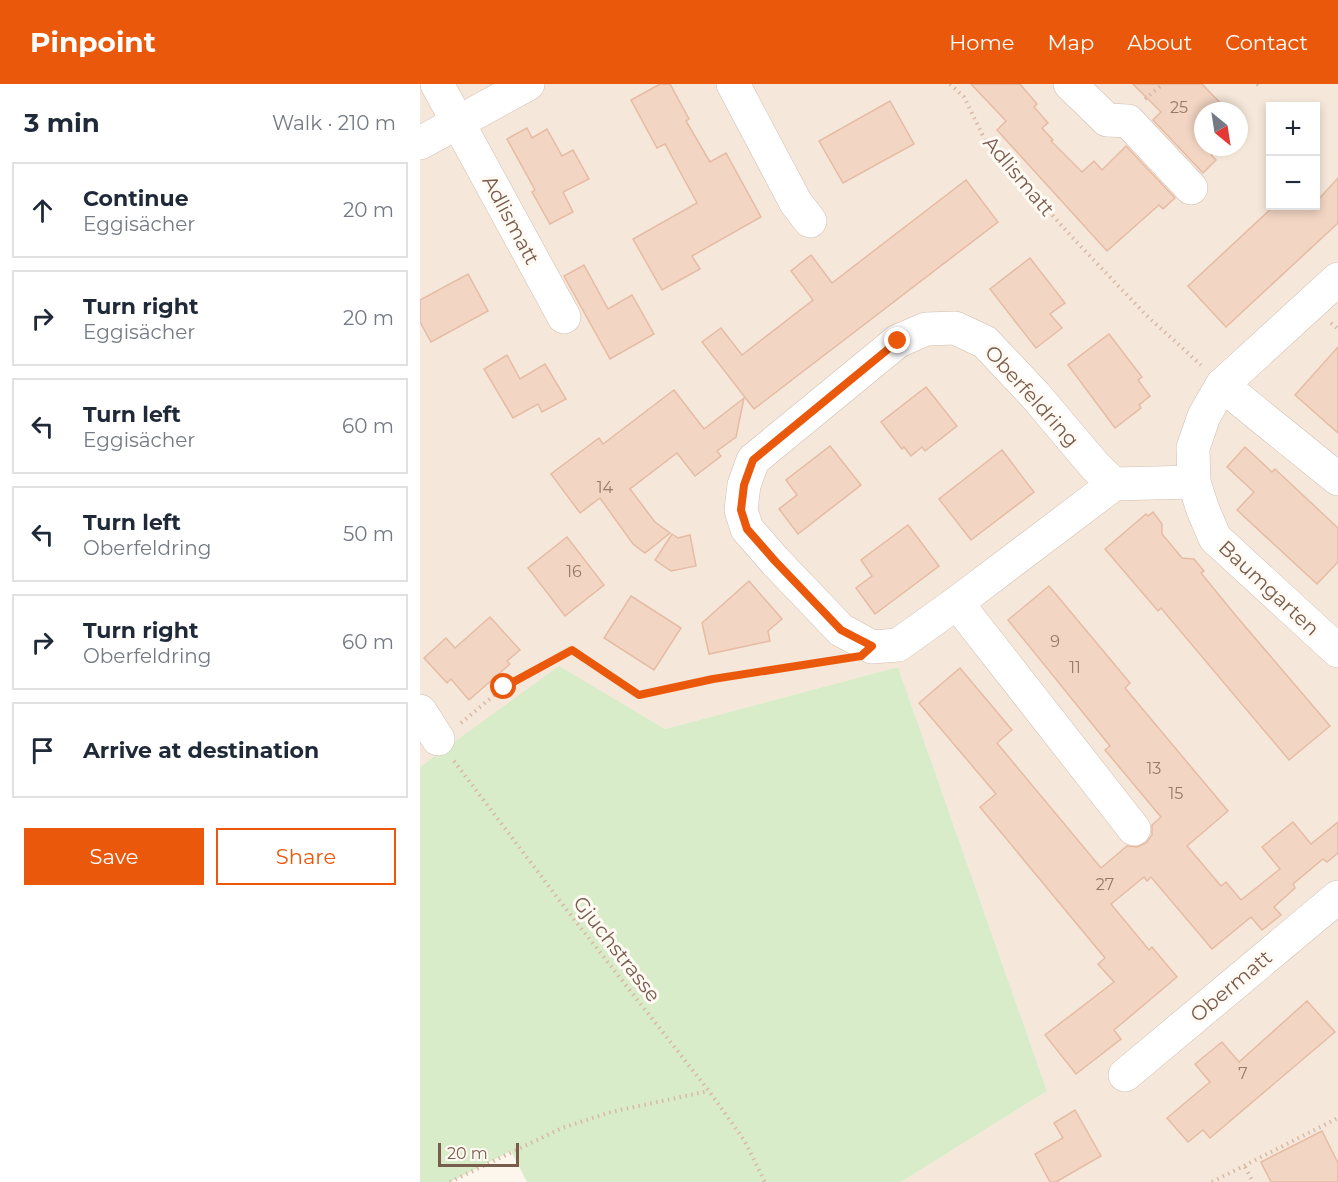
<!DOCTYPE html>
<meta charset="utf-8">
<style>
:root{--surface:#fff;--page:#f6f6f7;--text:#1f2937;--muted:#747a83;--line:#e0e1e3;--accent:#ea580c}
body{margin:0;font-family:Montserrat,sans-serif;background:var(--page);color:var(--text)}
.controls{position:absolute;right:18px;top:18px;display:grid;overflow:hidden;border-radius:0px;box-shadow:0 3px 9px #0003}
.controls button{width:54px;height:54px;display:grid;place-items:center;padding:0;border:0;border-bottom:2px solid var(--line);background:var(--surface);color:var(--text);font:30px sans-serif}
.compass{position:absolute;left:774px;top:18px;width:54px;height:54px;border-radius:50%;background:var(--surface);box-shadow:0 3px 9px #0003;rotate:150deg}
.scale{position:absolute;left:18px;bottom:15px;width:81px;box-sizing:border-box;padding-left:6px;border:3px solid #7a5c4d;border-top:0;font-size:16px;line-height:21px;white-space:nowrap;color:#7a5c4d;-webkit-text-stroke:4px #fffaf3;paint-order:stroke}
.stop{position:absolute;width:18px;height:18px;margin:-14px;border:4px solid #ea580c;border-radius:50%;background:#fff}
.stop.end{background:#ea580c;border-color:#fff;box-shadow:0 2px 6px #0008}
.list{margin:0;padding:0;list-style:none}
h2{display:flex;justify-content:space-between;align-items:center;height:78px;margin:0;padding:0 24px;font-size:26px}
h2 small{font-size:20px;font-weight:400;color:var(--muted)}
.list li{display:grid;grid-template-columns:39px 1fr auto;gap:18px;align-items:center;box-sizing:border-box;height:96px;margin:0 12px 12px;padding:0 12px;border:2px solid var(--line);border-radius:0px}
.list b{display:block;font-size:22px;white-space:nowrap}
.list p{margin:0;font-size:20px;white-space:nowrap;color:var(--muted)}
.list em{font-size:20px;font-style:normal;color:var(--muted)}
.actions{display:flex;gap:12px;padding:18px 24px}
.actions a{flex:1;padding:14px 0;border:2px solid var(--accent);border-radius:0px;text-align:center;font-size:21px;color:var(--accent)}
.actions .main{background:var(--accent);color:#fff}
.icon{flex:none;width:33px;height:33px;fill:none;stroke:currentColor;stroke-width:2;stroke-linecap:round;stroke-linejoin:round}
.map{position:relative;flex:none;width:918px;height:1098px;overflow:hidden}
header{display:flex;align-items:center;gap:36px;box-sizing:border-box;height:84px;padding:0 30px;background:var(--accent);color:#fff}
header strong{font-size:28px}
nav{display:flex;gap:33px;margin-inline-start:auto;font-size:21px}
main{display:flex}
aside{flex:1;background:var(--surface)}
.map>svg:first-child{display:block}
.residential{fill:#f5e8da;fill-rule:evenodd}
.green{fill:#d8ecc9}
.building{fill:#f3d5c3;stroke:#e6bba3;stroke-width:1.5}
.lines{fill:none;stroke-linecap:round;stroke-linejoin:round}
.minor-casing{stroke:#d1beb0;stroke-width:34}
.path{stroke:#d9b8a5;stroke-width:4;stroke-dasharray:1.5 4.5;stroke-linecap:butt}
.minor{stroke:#fff;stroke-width:33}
.route{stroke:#ea580c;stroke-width:8}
.labels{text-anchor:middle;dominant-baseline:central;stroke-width:6;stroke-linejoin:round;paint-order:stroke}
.number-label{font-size:16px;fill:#987a6a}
.street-label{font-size:20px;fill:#7a5c4d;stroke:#fffaf3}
</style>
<header>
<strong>Pinpoint</strong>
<nav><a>Home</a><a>Map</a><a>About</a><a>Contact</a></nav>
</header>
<main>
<aside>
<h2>3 min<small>Walk · 210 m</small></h2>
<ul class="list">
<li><svg class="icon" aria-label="ahead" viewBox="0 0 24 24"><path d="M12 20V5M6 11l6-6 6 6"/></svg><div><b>Continue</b><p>Eggisächer</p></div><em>20 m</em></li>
<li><svg class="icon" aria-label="right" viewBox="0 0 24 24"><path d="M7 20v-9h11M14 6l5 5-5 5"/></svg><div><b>Turn right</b><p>Eggisächer</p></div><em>20 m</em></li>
<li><svg class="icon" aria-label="left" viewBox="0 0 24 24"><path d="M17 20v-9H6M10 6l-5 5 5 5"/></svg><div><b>Turn left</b><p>Eggisächer</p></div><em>60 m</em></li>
<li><svg class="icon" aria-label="left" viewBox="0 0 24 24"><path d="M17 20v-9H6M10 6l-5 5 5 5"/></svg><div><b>Turn left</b><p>Oberfeldring</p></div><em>50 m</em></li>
<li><svg class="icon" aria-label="right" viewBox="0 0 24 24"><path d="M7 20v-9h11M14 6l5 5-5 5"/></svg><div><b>Turn right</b><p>Oberfeldring</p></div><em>60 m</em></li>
<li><svg class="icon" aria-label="arrive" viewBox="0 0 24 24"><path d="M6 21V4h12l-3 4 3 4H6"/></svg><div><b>Arrive at destination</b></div></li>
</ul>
<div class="actions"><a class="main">Save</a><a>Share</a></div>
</aside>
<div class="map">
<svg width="918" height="1098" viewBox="0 0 918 1098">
<rect width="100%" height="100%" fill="#fdf6ec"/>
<path class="residential" d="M0 0H918V1098H481L627 1007 478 583 245 645 139 583 0 683ZM850 22H896V122H850ZM783 27H819V63H783Z"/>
<path class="green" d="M139 582 245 645 478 583 627 1007 481 1098H107L91 1067 30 1098H0V683Z"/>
<g class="building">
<path d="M240 0H250L269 35 266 37 290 78 306 69 341 133 272 172 280 185 242 206 213 155 277 119 245 60 237 64 211 16Z"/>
<path d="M551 0H600L617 20 614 23 628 39 622 44 633 56 631 57 662 88 674 77 682 86 706 62 755 114 743 125 739 121 687 167 577 46 586 37Z"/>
<path d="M713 0H782L808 27H783V63H800L791 71 796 76 783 89 733 36 741 28Z"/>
<path d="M470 17 494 60 423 99 399 57Z"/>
<path d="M107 44 112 54 127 45 142 72 153 66 169 95 143 108 153 128 130 140 112 108 115 106 87 55Z"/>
<path d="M918 94V139L806 243 768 202 854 122H896V118Z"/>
<path d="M546 96 578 138 334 325 282 258 301 244 322 271 393 216 371 187 391 171 412 199Z"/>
<path d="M610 174 645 219 630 230 642 244 616 264 570 205Z"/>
<path d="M164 181 188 225 212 211 234 250 190 275 144 192Z"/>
<path d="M48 190 68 227 11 258 0 238V216Z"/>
<path d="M689 250 722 293 718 296 730 312 719 321 721 324 695 344 648 281Z"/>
<path d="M918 263V349L875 311Z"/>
<path d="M87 271 100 295 125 280 146 315 122 328 118 320 93 334 64 285Z"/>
<path d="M506 303 537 342 505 367 502 363 491 372 484 363 482 365 461 338Z"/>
<path d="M254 306 284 345 324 314 316 353 297 367 301 372 275 392 257 369 210 405 235 438 250 449 225 469 213 460 180 414 160 429 131 390 179 354 183 360Z"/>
<path d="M410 362 441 401 378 450 359 425 377 411 366 396Z"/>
<path d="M825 363 852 388 855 385 918 444V478L897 500 817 426 834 408 807 383Z"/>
<path d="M582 366 614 408 551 456 519 415Z"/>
<path d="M733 428 742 440V450L762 474 774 475 784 487 781 489 817 533 910 642 869 676 741 524 738 527 685 465 726 430 728 432Z"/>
<path d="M488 441 519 482 455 530 436 504 452 492 441 476Z"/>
<path d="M252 450 258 454 270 451 276 482 251 487 235 476Z"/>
<path d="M147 453 184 501 145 532 108 484Z"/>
<path d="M329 497 362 535 348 547 350 557 289 570 282 539Z"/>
<path d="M629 502 710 599 705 604 808 727 767 762 801 802 806 798 821 816 860 785 842 763 873 738 891 760 918 738V769L907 778 903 775 873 800 875 804 854 823 861 831 842 846 831 833 792 865 731 793 727 797 724 793 691 820 729 866 732 863 757 893 694 946 701 955 656 990 625 951 694 898 678 880 685 874 560 723 576 710 499 619 540 584 592 646 577 659 681 784 707 762 717 763 726 759 732 751V741L741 733 685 666 690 662 588 536Z"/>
<path d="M211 512 261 544 234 586 184 554Z"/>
<path d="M70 533 100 566 87 577 90 580 49 616 31 595 27 599 4 574 26 554 35 564Z"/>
<path d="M887 917 915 948 790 1054 783 1046 768 1058 747 1034 790 998 775 980 802 958 819 978Z"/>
<path d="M655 1026 681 1072 636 1098H630L615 1070 643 1054 634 1039Z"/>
<path d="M902 1047 918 1079V1098H851L841 1078Z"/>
</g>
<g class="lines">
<g class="minor-casing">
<g id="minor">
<path d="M17 0 144 233"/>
<path d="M313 0 376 119 390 137"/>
<path d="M650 0 687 36 708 37 771 104"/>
<path d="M0 59 108 0"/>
<path d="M918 195 802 301 784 332 773 364 774 398 783 426 795 454 918 567"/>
<path d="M802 301 918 395"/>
<path d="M694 400 538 518 478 561 452 563 421 546 355 477 327 445 321 426 324 401 333 376 478 257 506 245 535 244 565 258 615 311 675 382 694 400 774 398"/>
<path d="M538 518 548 533 714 745"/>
<path d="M0 627 18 655"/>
<path d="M705 991 918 813"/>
</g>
</g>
<g class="path">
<path d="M530 0 544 13 565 56 651 152 726 231 781 281"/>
<path d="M837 0 840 2"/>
<path d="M725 15 743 0"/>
<path d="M911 239 918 245"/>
<path d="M41 639 84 603 152 566 219 611 293 595 413 576"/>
<path d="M34 677 146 825 289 1007 324 1056 345 1098"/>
<path d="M825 1083 833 1098"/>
<path d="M30 1098 142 1044 191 1028 289 1007"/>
<path d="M792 1098 918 1034"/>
</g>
<use href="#minor" class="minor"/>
</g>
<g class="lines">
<path class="route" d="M84 603 152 566 219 611 293 595 441 572 452 562 421 546 355 477 327 445 321 426 324 401 333 376 478 257"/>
</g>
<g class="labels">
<g class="number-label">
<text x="759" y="23">25</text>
<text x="185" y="403">14</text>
<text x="154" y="487">16</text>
<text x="635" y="557">9</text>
<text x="655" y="583">11</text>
<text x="734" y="684">13</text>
<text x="756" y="709">15</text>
<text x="685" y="800">27</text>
<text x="823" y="989">7</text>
</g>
<g class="street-label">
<text transform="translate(599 92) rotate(50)">Adlismatt</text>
<text transform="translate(91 136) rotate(62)">Adlismatt</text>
<text transform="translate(612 312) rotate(48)">Oberfeldring</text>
<text transform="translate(849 504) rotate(43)">Baumgarten</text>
<text transform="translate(197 865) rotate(52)">Gjuchstrasse</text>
<text transform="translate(811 902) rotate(-40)">Obermatt</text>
</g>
</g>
</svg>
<div class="controls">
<button>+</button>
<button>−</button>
</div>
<svg class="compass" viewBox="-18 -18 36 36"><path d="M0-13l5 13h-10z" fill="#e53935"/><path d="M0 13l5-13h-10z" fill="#747a83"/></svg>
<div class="scale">20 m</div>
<div class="stop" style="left:84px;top:603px"></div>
<div class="stop end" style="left:478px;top:257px"></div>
</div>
</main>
